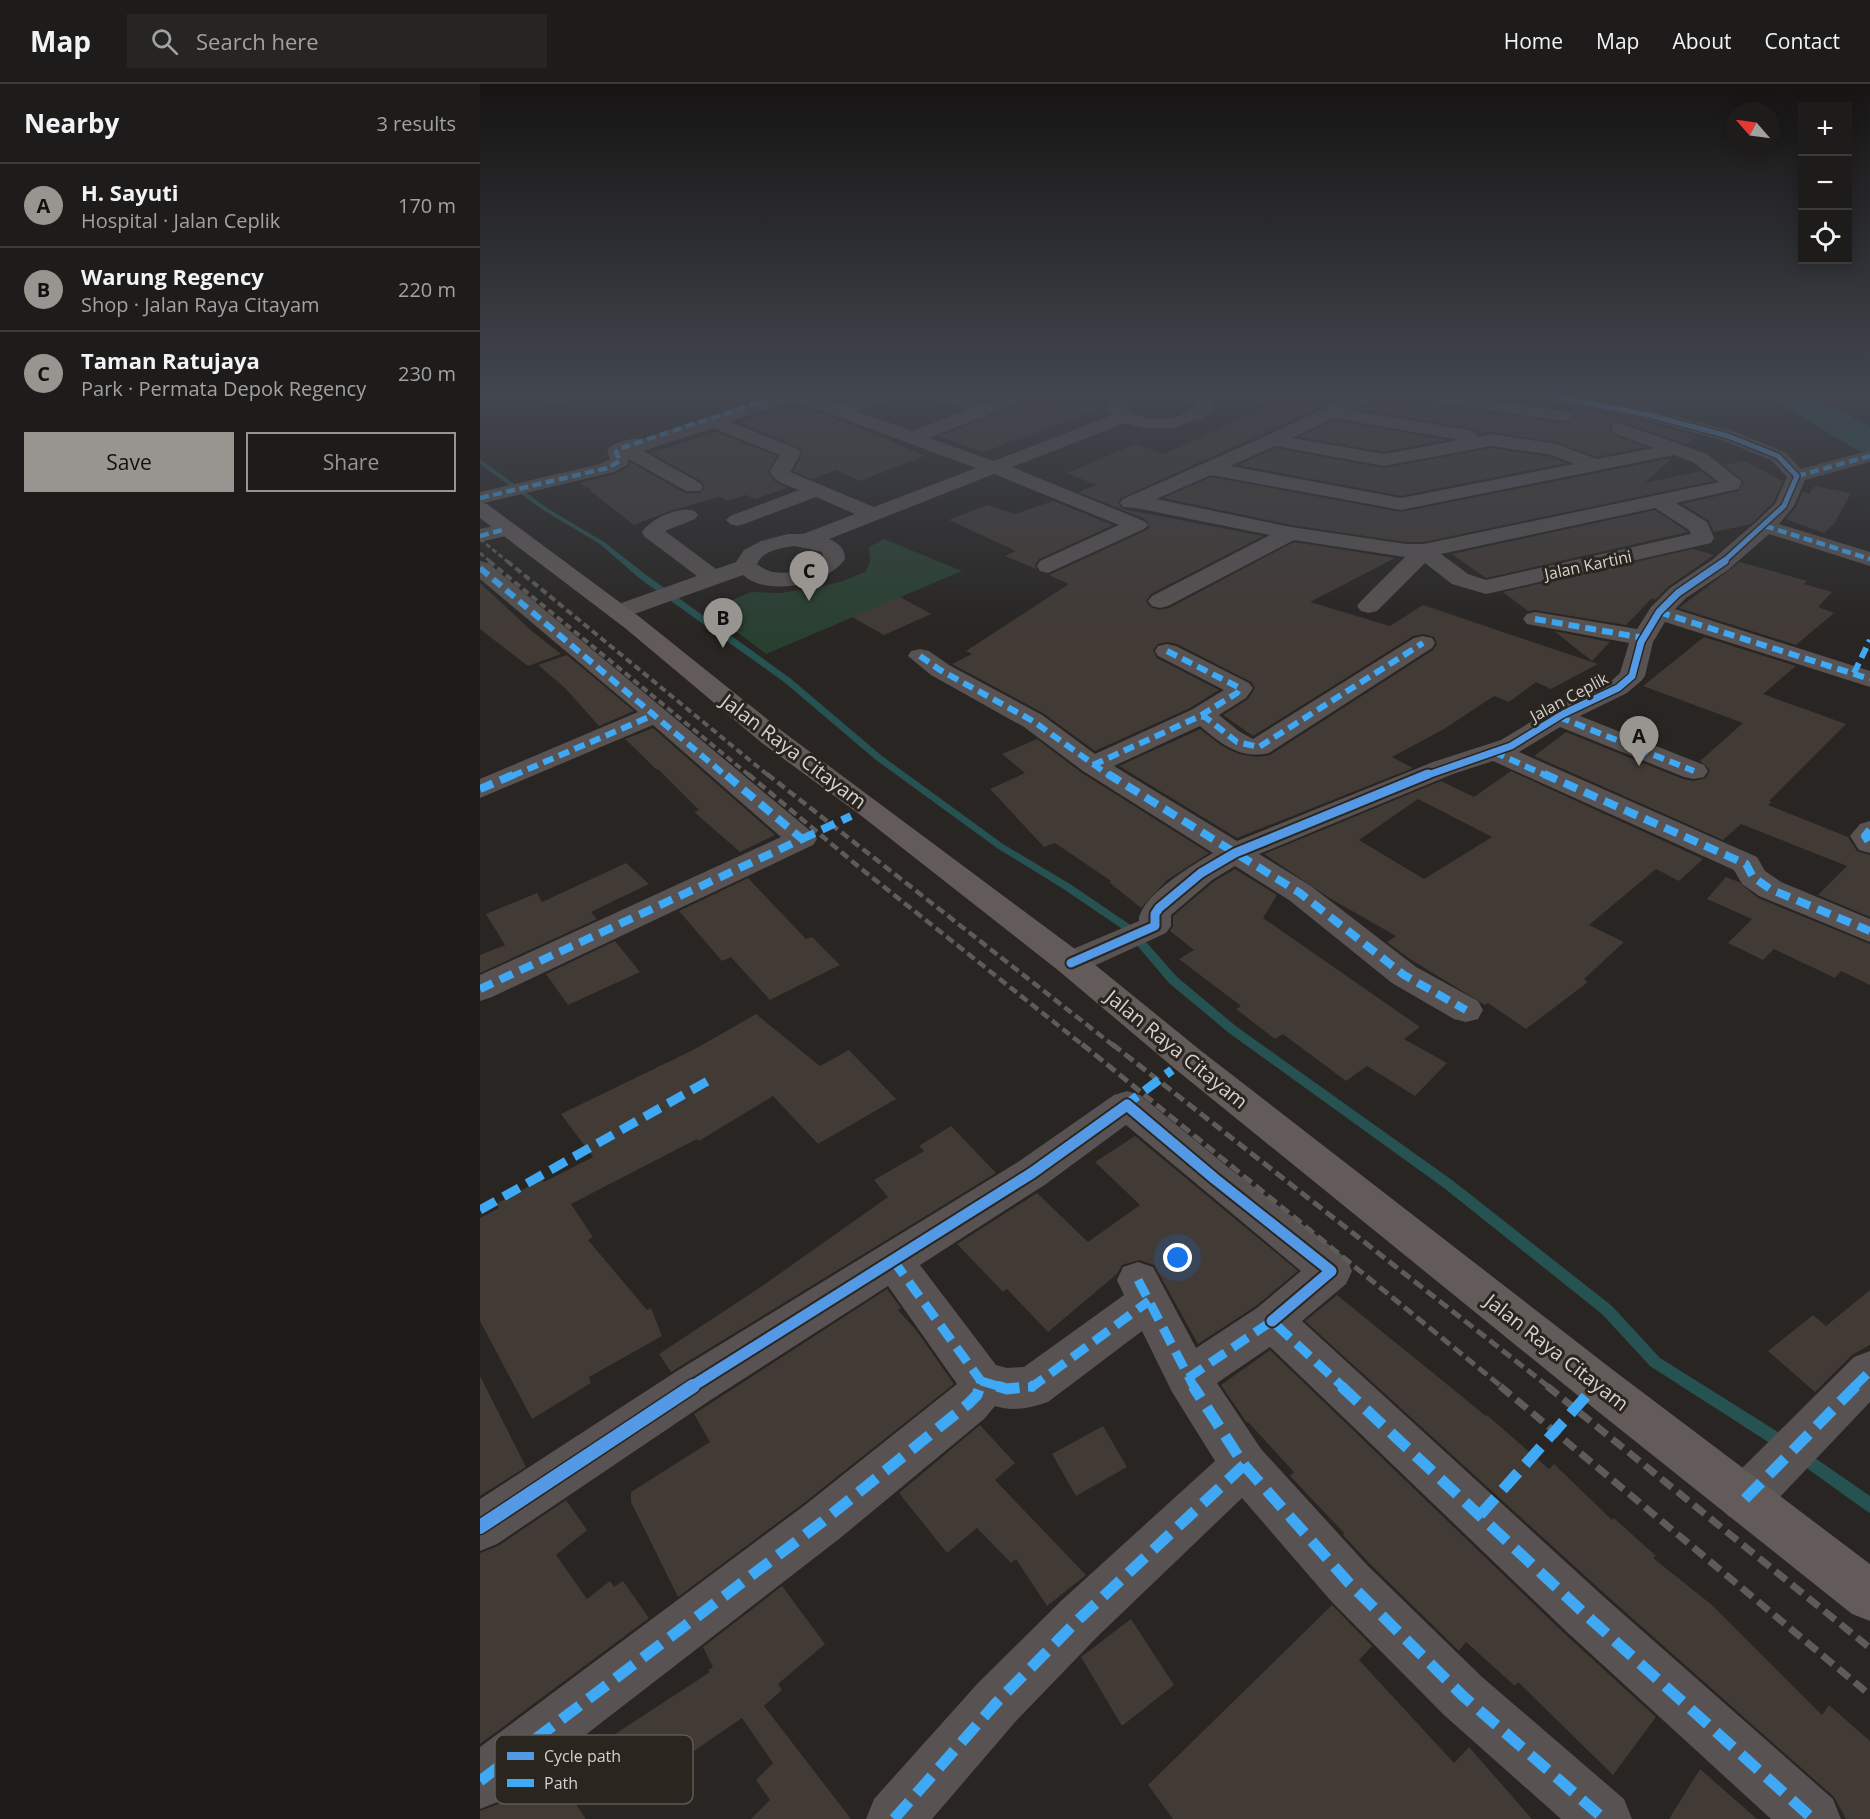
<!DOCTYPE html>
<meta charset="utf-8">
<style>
:root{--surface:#1e1c1a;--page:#262523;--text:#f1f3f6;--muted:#a1a1a2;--line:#3c3a39;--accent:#989591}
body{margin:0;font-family:"Open Sans",sans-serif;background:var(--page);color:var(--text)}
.controls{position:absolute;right:18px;top:18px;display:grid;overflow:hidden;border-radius:0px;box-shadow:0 3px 15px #0003}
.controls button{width:54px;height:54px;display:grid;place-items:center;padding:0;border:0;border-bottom:2px solid var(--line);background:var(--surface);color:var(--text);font:30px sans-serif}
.compass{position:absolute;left:1246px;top:18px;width:54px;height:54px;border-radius:50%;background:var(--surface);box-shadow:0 3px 15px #0003;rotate:298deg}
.you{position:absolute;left:698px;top:1174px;width:21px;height:21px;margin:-15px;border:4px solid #fff;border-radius:50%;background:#1a73e8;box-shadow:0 0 0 9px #1a73e833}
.badge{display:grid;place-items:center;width:39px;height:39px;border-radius:50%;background:var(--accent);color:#111;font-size:20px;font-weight:700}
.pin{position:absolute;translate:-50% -50px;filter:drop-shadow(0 2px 3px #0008)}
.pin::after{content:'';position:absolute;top:32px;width:21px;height:18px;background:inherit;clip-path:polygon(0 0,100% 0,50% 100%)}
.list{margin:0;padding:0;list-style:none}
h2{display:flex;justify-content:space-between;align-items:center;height:78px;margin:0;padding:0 24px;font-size:26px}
h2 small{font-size:20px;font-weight:400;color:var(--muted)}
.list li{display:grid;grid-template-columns:39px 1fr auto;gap:18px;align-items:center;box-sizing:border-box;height:84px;padding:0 24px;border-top:2px solid var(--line)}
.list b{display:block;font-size:22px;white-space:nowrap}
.list p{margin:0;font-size:20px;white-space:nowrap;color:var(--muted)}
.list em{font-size:20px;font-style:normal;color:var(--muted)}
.actions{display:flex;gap:12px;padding:18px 24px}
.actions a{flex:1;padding:14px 0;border:2px solid var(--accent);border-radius:0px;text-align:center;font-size:21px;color:var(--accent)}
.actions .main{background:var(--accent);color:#111}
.icon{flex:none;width:33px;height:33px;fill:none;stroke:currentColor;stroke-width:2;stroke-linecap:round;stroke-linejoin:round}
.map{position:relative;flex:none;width:1390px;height:1735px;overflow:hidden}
header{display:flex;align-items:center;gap:36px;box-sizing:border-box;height:84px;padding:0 30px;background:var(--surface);border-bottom:2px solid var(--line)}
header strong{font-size:28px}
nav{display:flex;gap:33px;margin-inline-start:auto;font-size:21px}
.search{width:420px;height:54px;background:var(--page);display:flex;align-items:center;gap:15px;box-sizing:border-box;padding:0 21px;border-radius:0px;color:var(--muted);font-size:22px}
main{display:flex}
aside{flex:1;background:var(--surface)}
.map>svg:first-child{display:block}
.green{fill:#294031}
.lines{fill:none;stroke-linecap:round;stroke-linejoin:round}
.stream{fill:#275252;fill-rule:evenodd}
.river{fill:#275252;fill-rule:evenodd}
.building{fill:#413a35;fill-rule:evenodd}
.minor{fill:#585352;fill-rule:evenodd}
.primary{fill:#625b59;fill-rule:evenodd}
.rail-far4{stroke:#5e5b58;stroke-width:3;stroke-dasharray:5 3;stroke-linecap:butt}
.rail-far3{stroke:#5e5b58;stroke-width:4;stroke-dasharray:7 4;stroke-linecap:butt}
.rail-far2{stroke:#5e5b58;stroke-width:4.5;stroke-dasharray:9 4.5;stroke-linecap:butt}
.rail-far1{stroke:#5e5b58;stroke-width:5;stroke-dasharray:11 5;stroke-linecap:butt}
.rail{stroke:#5e5b58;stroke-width:7;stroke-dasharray:14 7;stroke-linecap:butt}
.quiet-far4{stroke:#3fa9f5;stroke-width:4.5;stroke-dasharray:9 4.5;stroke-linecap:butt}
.quiet-far3{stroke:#3fa9f5;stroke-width:6;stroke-dasharray:11 6;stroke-linecap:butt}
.quiet-far2{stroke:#3fa9f5;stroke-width:8;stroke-dasharray:14 8;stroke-linecap:butt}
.quiet-far1{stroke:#3fa9f5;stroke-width:9;stroke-dasharray:18 9;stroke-linecap:butt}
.quiet{stroke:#3fa9f5;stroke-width:11;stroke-dasharray:23 11;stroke-linecap:butt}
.cycleway-far4-casing{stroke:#2b251f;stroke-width:8}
.cycleway-far3-casing{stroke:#2b251f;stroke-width:10}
.cycleway-far2-casing{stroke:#2b251f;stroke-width:13}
.cycleway-far1-casing{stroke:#2b251f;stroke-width:15}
.cycleway-casing{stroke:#2b251f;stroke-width:17}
.cycleway-far4{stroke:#5399e6;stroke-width:5}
.cycleway-far3{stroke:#5399e6;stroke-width:7}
.cycleway-far2{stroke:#5399e6;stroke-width:9}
.cycleway-far1{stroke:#5399e6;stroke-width:11}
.cycleway{stroke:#5399e6;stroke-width:14}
.labels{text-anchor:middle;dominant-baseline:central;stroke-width:6;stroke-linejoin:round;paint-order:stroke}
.far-street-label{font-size:16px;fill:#d5d1cd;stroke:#2b251f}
.street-label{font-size:20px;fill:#d5d1cd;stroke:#2b251f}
.key{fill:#2b251f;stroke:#5e5953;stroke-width:1.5}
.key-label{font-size:16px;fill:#d5d1cd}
</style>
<header>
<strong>Map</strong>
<div class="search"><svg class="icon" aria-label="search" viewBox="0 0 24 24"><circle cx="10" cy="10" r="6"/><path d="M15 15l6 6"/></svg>Search here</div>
<nav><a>Home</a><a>Map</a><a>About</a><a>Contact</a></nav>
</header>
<main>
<aside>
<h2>Nearby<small>3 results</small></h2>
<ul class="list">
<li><span class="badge">A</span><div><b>H. Sayuti</b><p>Hospital · Jalan Ceplik</p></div><em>170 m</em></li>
<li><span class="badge">B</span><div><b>Warung Regency</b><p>Shop · Jalan Raya Citayam</p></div><em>220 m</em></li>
<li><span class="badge">C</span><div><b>Taman Ratujaya</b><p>Park · Permata Depok Regency</p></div><em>230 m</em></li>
</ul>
<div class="actions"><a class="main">Save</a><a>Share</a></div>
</aside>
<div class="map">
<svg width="1390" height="1735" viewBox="0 0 1390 1735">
<rect width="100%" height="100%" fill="#282522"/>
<path class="green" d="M404 455 482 487 286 570 228 526 271 508 300 509 333 504 360 498 385 488 390 478 389 463Z"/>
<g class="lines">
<g class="stream">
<path d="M0 375 67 424 124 458 165 490 310 594 402 672 523 760 590 800 652 842 697 893 757 943 972 1096 1132 1222 1180 1274 1309 1355 1311 1360 1309 1365 1304 1367 1299 1365 1170 1282 1122 1230 964 1104 749 949 689 899 644 846 582 804 517 764 396 676 304 598 159 494 120 460 63 426 0 380Z"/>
<path d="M1322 1365 1390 1412V1429L1385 1426 1317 1377 1315 1372 1317 1367Z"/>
</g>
<path class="river" d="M1288 309H1329L1390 343V369L1377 366 1293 316Z"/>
</g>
<g class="building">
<path d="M760 309H872L641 414 638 419 643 425 783 452 671 510 666 517 670 523 679 526 689 524 814 458 915 474 830 518 910 542 943 521 1118 580 1071 605 1056 598 1029 618 1014 612 964 645 912 673 933 684 757 754 639 682 720 645 742 662 759 670 778 673 790 671 953 566 957 560 954 553 943 550 933 552 773 652 743 631 768 615 775 604 771 598 697 560 687 558 678 560 673 566 677 574 739 606 710 624 615 667 563 629 472 580 492 570 486 567 589 500 569 491 665 447 670 443 665 435 598 408 616 401 587 389 655 360 684 370 787 323Z"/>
<path d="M902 309H912L917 315 1084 339 1092 337 1095 332 1092 327 1097 324 1166 338 1217 352 1207 360 1139 337 1131 340 1129 344 1131 350 1166 363 1117 373 1076 358 1011 348 998 350 996 346 989 344 877 325 898 315Z"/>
<path d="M562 312 620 325 503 368 459 352Z"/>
<path d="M320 321 397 351 444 372 380 397 356 386 332 395 313 387 323 370 320 364 259 338Z"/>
<path d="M853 336 967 356 904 368 819 353Z"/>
<path d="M236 348 297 372 288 388 293 396 307 404 275 415 266 411 247 417 240 413 193 426 154 441 109 406H112L99 399 135 390 148 383 150 378 205 409H220L225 403 221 397 171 369Z"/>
<path d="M795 364 904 384 1011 364 1071 373 1086 379 921 412 758 381Z"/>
<path d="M1192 374 1165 399 1221 387 1234 397 944 458H926L811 441 683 414 731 393 921 428Z"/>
<path d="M1264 377 1303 397 1293 419 1271 440 1234 448 1228 436 1202 420 1258 407 1264 398 1245 381Z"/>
<path d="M1335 402 1371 409 1354 440 1344 449 1306 435 1316 423 1323 407 1329 410Z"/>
<path d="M573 417 633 441 559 475 555 481 556 485 525 472 536 467 469 436 507 421 535 430Z"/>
<path d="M1175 426 1208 448 1006 494 972 470Z"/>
<path d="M1213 465 1234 471 1189 502 1175 516 1172 514 1146 541 1055 526 1048 527 1023 508Z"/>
<path d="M1260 478 1327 497 1324 500 1352 508 1338 523 1354 529 1316 561 1199 524Z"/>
<path d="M0 499 53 548 81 570 48 582 0 545Z"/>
<path d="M420 513 451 530 404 551 372 533Z"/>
<path d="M1074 547 1130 558 1112 577Z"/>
<path d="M1224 553 1316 582 1283 610 1366 640 1289 717 1292 718 1288 721 1368 753 1377 767 1390 771V833L1338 811 1367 782 1261 740 1243 756 1054 672 1086 648 1203 695 1214 697 1226 694 1230 686 1220 677 1263 639 1163 602Z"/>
<path d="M87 571 154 627 119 642 85 604 58 581Z"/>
<path d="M173 644 295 751 260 768 214 728 219 726 178 685H176L145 655Z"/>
<path d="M557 655 602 689 729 769 687 796 661 824 629 798 631 797 575 759 564 763 510 705 545 689 522 670Z"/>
<path d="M1031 687 1223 775 1199 797 1176 785 1109 841 1144 858 1104 895 1108 898 1046 945 1008 919 1005 921 930 875 907 858 916 852 851 815 784 770 961 697 994 713ZM938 715 1012 753 944 795 879 756Z"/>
<path d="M146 779 169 800 111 828 117 835 0 889V871L25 861 6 830 57 809 62 818Z"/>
<path d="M755 785 797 811 783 834 940 943 924 955 967 979 935 1012 887 982 866 997 803 950 795 955 756 925 761 922 699 875 714 866 690 847 693 842V832L733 798Z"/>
<path d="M1246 793 1259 798 1278 814 1390 860V901L1361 887 1355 894 1294 865 1283 876 1248 859 1272 835 1227 815Z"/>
<path d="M268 794 326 855 332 853 360 881 290 916 251 873 242 877 199 827Z"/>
<path d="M135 857 160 888 88 921 66 890Z"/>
<path d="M276 930 340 982 369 966 416 1015 338 1060 293 1012 219 1057 217 1055 91 1120 113 1153 108 1156 167 1226 171 1224 182 1252 109 1293 111 1299 52 1335 0 1237V1134L19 1124 16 1120 62 1095 64 1098 113 1073 81 1030 215 965Z"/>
<path d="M471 1042 516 1089 191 1288 179 1270 285 1200 408 1113 394 1096 444 1067 439 1062Z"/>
<path d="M655 1052 818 1187 776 1222 718 1260 674 1181 659 1176 642 1181 637 1190 568 1248 527 1205 523 1208 477 1160 557 1109 608 1158 660 1121 615 1078Z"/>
<path d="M407 1205 421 1224 418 1226 436 1246 474 1300 324 1419 198 1513 151 1418V1408L230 1358 214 1330Z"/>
<path d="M1390 1206V1261L1372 1271 1335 1308 1288 1267 1333 1231 1346 1242Z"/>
<path d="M857 1211 1006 1332 1007 1331 1069 1385 1074 1380 1132 1436 1134 1434 1176 1472 1173 1474 1232 1521 1342 1631 1349 1621 1390 1657V1735H1366L1354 1713 1126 1511 825 1237Z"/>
<path d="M790 1266 1086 1551 1176 1633 1133 1691 1038 1598 1035 1602 986 1558 979 1567 889 1479 863 1451 864 1449 810 1392 814 1388 768 1338 767 1339 741 1301Z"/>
<path d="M0 1292 46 1383 0 1412Z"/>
<path d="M500 1341 535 1379 515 1396 606 1491 567 1522 536 1475 531 1479 497 1444 467 1469 419 1409Z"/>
<path d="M623 1342 647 1383 596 1412 572 1370Z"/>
<path d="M86 1416 107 1446 76 1471 107 1515 130 1497 134 1503 143 1497 169 1534 0 1660V1469L18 1462Z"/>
<path d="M302 1502 345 1560 298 1600 302 1606 284 1622 371 1735H271L290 1716 276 1696 293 1679 262 1634 156 1707 135 1650 230 1588 228 1586 233 1583 223 1563Z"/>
<path d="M852 1521 892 1562 879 1576 974 1679 989 1663 1052 1735H693L668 1701Z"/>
<path d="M651 1535 694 1601 642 1642 601 1573Z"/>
<path d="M70 1681 106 1735H0V1727L21 1719Z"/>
<path d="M1220 1685 1277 1735H1189Z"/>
</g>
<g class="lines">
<g class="minor">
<path d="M78 309H107L104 313 75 320 69 319 66 315 69 311Z"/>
<path d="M324 309 359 321 394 309H419L416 313 376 327 432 347 488 326 447 313 444 309H470L504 320 532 309H556L553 313 449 354 514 377 632 331 626 323 637 309H663L660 313 650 316 645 323C660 341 700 336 717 322L697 309C711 309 731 307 735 324L724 334 693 344H664L645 339 532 383 664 437 668 441 664 445 568 489 560 487 557 482 560 477 639 441 514 390 349 455C359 459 365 465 365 475 347 501 287 513 263 491L146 533 138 535 130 533 126 528 130 523 217 492 165 453 162 448C172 434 199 422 215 427L218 431 215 435 185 447 236 485 256 478 264 466 281 457 308 450H323L375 430 336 413 264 440 257 442 250 440 246 436 250 432 319 406C308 401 294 399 290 387L300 371 233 344 163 367 220 399 223 403 220 407H206L149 375 147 381 134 388 0 420V408L120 380 130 375 127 366C134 358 153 353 163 355L294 311ZM321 319 496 384 394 423 310 388 321 369 318 365 250 338 302 320ZM315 462 342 468 343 473C327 488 295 496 277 480 283 466 301 464 315 462Z"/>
<path d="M877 309H900L897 313 870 326 988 346 995 348 997 353 1011 350 1076 360 1117 375 1174 364 1133 349 1131 345 1133 341 1140 339 1227 370 1262 398 1258 405 1196 419 1227 438 1234 454 1231 459 1006 510 972 500 945 479 897 527 889 529 881 527 877 522 881 517 925 473 814 456 688 522 680 524 672 522 668 517 672 512 790 451 656 424 643 423 640 419 643 415 786 352ZM853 334 980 356 904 370 812 354ZM795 362 904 382 1011 362 1072 371 1094 380 921 414 750 382ZM1194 371 1213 378 1239 398 944 460H926L811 443 676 415 731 391 921 426ZM1175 424 1209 446 1211 450 1006 496 988 490 961 470Z"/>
<path d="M914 309H959L1084 327 1090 328 1093 332 1090 336 1084 337 923 314 917 313Z"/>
<path d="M1048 309H1083L1169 326 1255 348 1305 368 1321 385 1390 366V378L1325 396 1314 422 1299 440 1390 468V482L1289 450 1248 486 1206 514 1195 525 1390 587V603L1185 538 1173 558 1165 592 1161 597 1147 609 1100 632 1224 681 1228 687 1224 693 1214 695 1204 693 1080 643 1039 668 1277 773 1285 787 1301 798 1390 835V858L1279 812 1262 800 1254 786 1013 677 973 690 779 770 831 802 936 883 998 917 1003 926 998 935 986 938 974 935 912 899 809 816 755 782 732 796 691 831V842L686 849 603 887 591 890 579 887 574 879 579 871 659 837C659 813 714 780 733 769L603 687 544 643 451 591 428 572 431 567 440 565 449 567 469 581 562 631 615 670 711 626 744 606 678 572 675 567 678 562 687 560 696 562 769 599 773 604 766 614 739 631 760 648 773 655 934 554 943 552 952 554 955 559 952 564 789 669C760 676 740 659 720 642L634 682 757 757 953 678 1021 656 1074 624 1129 599 1140 589 1149 559 1047 540 1043 535 1047 530 1055 528 1157 545 1171 523 1190 504 1232 476 1277 437 1295 420 1307 393 1291 376 1241 356 1167 336 1057 314 1051 313Z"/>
<path d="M26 439 34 440 37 445 34 450 0 458V445Z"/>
<path d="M0 477 8 479 333 749 337 755 333 761 12 913 0 917V891L301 753 173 641 0 714V695L158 628 0 495Z"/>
<path d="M1390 737V769L1379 766 1370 752 1380 740Z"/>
<path d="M647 1007 660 1011 749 1084 866 1174 872 1187 866 1200 822 1237 1124 1513 1353 1715 1361 1735H1291L1088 1549 790 1263 737 1299 781 1365 887 1481 1002 1593 1144 1715 1152 1735H1081L964 1631 851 1517 762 1414 617 1553 536 1637 452 1735H386L394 1715 498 1599 581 1517 735 1377 692 1308 662 1247 568 1318C550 1324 533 1328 515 1322L504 1335 359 1455 20 1717 0 1725V1663L325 1421 477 1300 408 1202 229 1317 17 1460 0 1467V1415L197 1287 538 1078 634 1011ZM646 1041 821 1187 777 1224 716 1264 673 1183 658 1178 643 1183 637 1196 644 1211 544 1283 527 1284 516 1281 440 1181 566 1100Z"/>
<path d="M1390 1267V1318L1282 1432 1265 1438 1248 1432 1241 1415 1248 1398 1374 1273Z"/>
</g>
<path class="primary" d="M0 418 7 420 161 534 302 647 603 871 720 966 1133 1286 1390 1480V1537L1372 1530 1101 1314 694 984 579 887 379 730 282 659 145 544 0 434Z"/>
<g class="rail-far4">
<path d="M0 455 28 478"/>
<path d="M0 469 11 478"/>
</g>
<g class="rail-far3">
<path d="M9 477 270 692"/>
<path d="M27 477 289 692"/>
</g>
<g class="rail-far2">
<path d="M268 690 379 783 604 962"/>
<path d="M287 690 634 962"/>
</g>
<g class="rail-far1">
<path d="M602 960 1022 1303"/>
<path d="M632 960 1069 1303"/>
</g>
<g class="rail">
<path d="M1020 1302 1390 1611"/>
<path d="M1067 1302 1390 1564"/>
</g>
<g class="quiet-far4">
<path d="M1317 392 1390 372"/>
<path d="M0 414 127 384 140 377 136 368 141 364 308 309"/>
<path d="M1285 442 1390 475"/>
<path d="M0 452 26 445"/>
</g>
<g class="quiet-far3">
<path d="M0 484 246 692"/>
<path d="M1179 528 1390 595"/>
<path d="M1055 535 1164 554"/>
<path d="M687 567 760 604 757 609 720 632"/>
<path d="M440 572 460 586 553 637 630 692"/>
<path d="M1374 589 1390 556"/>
<path d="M1079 633 1214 687"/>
<path d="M1014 668 1067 692"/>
<path d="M613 681 720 632 725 633 757 658 779 663 943 559"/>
<path d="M32 692 176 630"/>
</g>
<g class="quiet-far2">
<path d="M628 690 820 809 924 891 986 926"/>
<path d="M1064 690 1266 780 1273 793 1290 805 1390 847"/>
<path d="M0 705 35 690"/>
<path d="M1390 746 1385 752 1390 760"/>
<path d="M322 755 371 732"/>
<path d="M0 905 322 755 245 690"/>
</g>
<g class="quiet-far1">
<path d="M643 1023 692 986"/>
<path d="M0 1126 233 994"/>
<path d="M413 1176 501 1297 499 1303"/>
<path d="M658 1196 714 1303"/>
<path d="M708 1294 792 1237 863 1303"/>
<path d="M501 1297 521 1303"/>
<path d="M548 1303H552L669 1217"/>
<path d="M1374 1303 1390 1287"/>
</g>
<g class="quiet">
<path d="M517 1302 527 1305 554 1302"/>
<path d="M861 1302 1106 1531 1333 1735"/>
<path d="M764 1381 869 1499 983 1612 1124 1735"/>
<path d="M1265 1415 1376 1302"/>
<path d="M1000 1431 1108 1310"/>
<path d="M0 1697 342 1438 488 1320 497 1311 500 1302"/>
<path d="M414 1735 517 1618 599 1535 764 1381 713 1302"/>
</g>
<g class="cycleway-far4-casing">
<path id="cycleway-far4" d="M1057 309 1169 331 1248 352 1298 372 1317 392 1304 422 1243 478"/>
</g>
<g class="cycleway-far3-casing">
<path id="cycleway-far3" d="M945 692 1031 662 1083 630 1138 604 1152 592 1161 558 1179 528 1198 509 1245 477"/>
</g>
<g class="cycleway-far2-casing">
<path id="cycleway-far2" d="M591 879 675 842V830L679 824 721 789 755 769 948 690"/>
</g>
<g class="cycleway-far1-casing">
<path id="cycleway-far1" d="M211 1303 552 1089 647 1021 735 1095 851 1187 792 1237"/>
</g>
<g class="cycleway-casing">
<path id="cycleway" d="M0 1443 213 1302"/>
</g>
<use href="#cycleway-far4" class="cycleway-far4"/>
<use href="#cycleway-far3" class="cycleway-far3"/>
<use href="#cycleway-far2" class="cycleway-far2"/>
<use href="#cycleway-far1" class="cycleway-far1"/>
<use href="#cycleway" class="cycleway"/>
</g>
<linearGradient id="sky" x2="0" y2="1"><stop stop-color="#161413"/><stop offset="0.56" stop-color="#42464f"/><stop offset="1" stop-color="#42464f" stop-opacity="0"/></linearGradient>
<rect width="1390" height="552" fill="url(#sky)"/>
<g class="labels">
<g class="far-street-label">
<text transform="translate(1108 481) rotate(-12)">Jalan Kartini</text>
<text transform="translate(1089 613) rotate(-28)">Jalan Ceplik</text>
</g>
<g class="street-label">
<text transform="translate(314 667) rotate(37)">Jalan Raya Citayam</text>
<text transform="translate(697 965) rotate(39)">Jalan Raya Citayam</text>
<text transform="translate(1077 1268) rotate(38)">Jalan Raya Citayam</text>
</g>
</g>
<rect x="15" y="1651" width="198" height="69" rx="9" class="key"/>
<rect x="27" y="1668" width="27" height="8" fill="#5399e6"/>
<rect x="27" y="1695" width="27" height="8" fill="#3fa9f5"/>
<g class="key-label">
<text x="64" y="1678">Cycle path</text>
<text x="64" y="1705">Path</text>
</g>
</svg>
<div class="controls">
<button>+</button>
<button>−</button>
<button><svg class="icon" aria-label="locate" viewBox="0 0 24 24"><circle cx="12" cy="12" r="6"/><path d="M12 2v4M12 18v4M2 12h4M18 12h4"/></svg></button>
</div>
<svg class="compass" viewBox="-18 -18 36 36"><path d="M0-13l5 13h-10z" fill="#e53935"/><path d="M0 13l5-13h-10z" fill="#a1a1a2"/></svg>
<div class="you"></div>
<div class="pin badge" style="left:1159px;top:682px">A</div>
<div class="pin badge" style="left:243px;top:564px">B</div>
<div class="pin badge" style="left:329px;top:517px">C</div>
</div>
</main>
